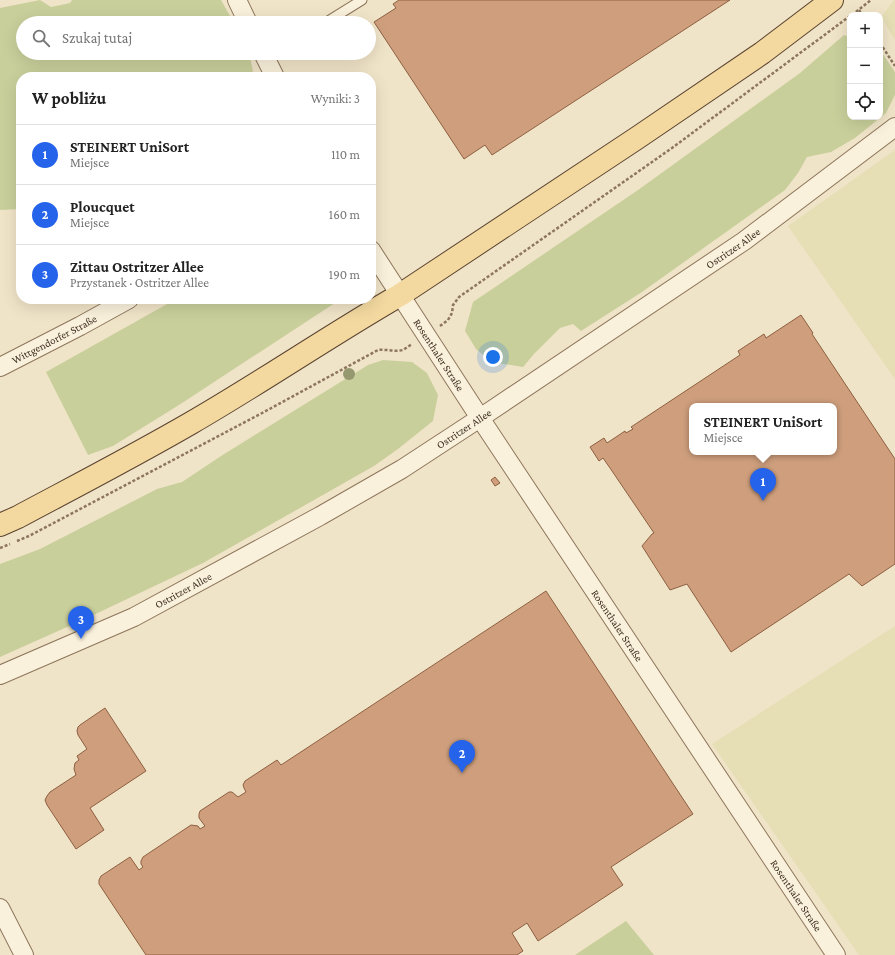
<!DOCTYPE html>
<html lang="pl">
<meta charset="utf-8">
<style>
:root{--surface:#fff;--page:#f6f6f6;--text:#222;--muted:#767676;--line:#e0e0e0;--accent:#2563eb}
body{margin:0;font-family:"Crimson Pro",serif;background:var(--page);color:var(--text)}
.controls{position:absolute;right:12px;top:12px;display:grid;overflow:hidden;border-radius:8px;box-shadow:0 4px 16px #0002}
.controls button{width:36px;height:36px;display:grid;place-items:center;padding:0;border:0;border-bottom:1px solid var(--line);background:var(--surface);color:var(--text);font:20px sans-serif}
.you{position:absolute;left:493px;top:357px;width:14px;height:14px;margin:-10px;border:3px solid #fff;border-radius:50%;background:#1a73e8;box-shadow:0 0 0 6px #1a73e833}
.badge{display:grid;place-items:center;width:26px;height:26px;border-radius:50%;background:var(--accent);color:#fff;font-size:13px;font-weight:700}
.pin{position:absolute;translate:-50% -33px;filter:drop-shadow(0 1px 2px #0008)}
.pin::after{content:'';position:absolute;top:21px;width:14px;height:12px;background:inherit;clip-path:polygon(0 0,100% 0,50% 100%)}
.popup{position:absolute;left:689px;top:403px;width:148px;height:52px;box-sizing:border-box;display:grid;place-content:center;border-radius:8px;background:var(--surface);filter:drop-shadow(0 1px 3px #0005);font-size:13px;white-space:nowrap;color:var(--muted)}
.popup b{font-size:15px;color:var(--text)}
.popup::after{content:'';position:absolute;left:50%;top:100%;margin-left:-8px;border:8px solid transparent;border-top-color:var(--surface)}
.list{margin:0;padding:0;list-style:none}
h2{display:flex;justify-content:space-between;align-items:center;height:52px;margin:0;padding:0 16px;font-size:17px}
h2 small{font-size:13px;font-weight:400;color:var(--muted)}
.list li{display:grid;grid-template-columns:26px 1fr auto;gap:12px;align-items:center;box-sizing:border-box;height:60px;padding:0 16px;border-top:1px solid var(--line)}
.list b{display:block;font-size:15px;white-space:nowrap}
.list p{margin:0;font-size:13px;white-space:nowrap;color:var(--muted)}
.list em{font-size:13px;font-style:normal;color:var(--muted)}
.icon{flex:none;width:22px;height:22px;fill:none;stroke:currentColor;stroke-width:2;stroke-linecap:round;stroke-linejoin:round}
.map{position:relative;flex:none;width:895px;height:955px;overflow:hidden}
.search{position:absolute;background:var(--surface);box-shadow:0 4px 16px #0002;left:16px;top:16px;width:360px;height:44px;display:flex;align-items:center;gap:10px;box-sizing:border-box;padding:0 14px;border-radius:22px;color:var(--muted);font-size:15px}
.panel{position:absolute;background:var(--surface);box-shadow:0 4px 16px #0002;left:16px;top:72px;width:360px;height:232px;border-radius:16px}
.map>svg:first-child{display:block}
.farmland{fill:#e6deb5}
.green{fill:#c9cf9b}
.building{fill:#cf9f7d;stroke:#8d5f41;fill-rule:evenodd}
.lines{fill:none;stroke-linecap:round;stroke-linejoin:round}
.service-casing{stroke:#8d765c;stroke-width:11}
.minor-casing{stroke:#8d765c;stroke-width:20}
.primary-casing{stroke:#5b4430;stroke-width:24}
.path{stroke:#8d765c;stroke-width:2.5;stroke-dasharray:3 2;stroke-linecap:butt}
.service{stroke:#faf1dc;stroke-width:9}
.minor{stroke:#faf1dc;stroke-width:18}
.primary{stroke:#f3d9a0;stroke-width:22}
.tree{fill:#96986f}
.labels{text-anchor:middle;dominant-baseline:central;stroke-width:4;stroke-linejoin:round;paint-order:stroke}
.street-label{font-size:11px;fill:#3d2e20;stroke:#f7eed8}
</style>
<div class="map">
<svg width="895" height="955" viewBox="0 0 895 955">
<rect width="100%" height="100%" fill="#f0e4c8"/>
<g class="farmland">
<path d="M894 0H895V40L881 17Z"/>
<path d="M895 150V379L788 226Z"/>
<path d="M895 626V955H859L712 744Z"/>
</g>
<g class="green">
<path d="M40 0 51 7 70 3 72 0H221L234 23H23V53H249L253 71 248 77H21V209L0 210V8Z"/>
<path d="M844 35 850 37V117H880V50L895 72V95L886 113 855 138 831 152 807 157 798 173 785 190 642 292 581 331 573 324 560 328 534 354 523 367 492 362 476 349 465 331 473 302 638 190 800 73Z"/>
<path d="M176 299H341L179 405 113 446 88 455 46 372Z"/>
<path d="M383 360 412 362 427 373 438 395 433 421 398 449 374 466 203 563 85 619 0 657V564L40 549 157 489 182 482 221 456 368 365Z"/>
<path d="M626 921 654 955H575Z"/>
</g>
<g class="building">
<path d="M399 0H730L492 155 485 145 464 159 374 22 396 8 393 4Z"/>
<path d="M801 315 813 333 812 334 895 459V564L862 586 849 574 731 652 687 584 670 590 642 546 652 534 654 533 610 468 603 458 599 461 590 447 604 438 607 443 625 431 626 433 633 429 631 427 740 355 738 351 764 334 766 338ZM692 406H834V452H692Z"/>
<path d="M495 477 500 483 495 486 491 480Z"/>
<path d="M546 591 693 814 611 867 623 885 538 941 527 923 512 933 523 951 517 955H146L99 884V880L101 876 130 857 139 870 143 867 141 864V861L143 857 191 825 198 826 200 829 205 826 199 818V814L200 811 229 792H232L238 797 246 792 244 788 243 785 245 781 277 760 281 765Z"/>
<path d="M105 708 146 771 90 808 104 830 76 849 47 805 45 800 47 796 50 792 76 775 74 769 75 763 79 760 77 756 87 749 78 735 77 731 78 727 80 725Z"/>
</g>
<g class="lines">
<g class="service-casing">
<path id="service" d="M325 23 362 0"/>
</g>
<g class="minor-casing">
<g id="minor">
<path d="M237 0 248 23"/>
<path d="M263 53 275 77"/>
<path id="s1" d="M371 250 480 418 836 955"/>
<path id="s2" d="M0 367 80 326 129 299"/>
<path id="s3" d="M0 675 134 617 320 516 402 469 480 418 744 241 895 127"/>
<path d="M0 908 24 955"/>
</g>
</g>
<g class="primary-casing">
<path id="primary" d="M0 525 18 517C76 486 134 456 191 423 262 382 329 336 400 295L637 138 762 53 832 0"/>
</g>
<g class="path">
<path d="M859 10 862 15"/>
<path d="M852 15 871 0"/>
<path d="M880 43 895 66"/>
<path d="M440 326 448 320 452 313 453 305 459 297 672 148 850 16"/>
<path d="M17 541 29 536 264 412 378 350C386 349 395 352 403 350 406 348 409 346 412 344"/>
<path d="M0 548 10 544"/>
</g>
<use href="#service" class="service"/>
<use href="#minor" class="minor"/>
<use href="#primary" class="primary"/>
</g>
<circle class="tree" cx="349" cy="374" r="6"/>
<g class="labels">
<g class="street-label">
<text stroke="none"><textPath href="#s3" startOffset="850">Ostritzer Allee</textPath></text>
<text stroke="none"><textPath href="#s2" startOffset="61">Wittgendorfer Straße</textPath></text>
<text stroke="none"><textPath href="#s1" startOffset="125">Rosenthaler Straße</textPath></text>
<text stroke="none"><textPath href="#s3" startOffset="526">Ostritzer Allee</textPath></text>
<text stroke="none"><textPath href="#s3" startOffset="202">Ostritzer Allee</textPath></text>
<text stroke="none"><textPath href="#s1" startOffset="449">Rosenthaler Straße</textPath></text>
<text stroke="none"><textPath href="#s1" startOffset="773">Rosenthaler Straße</textPath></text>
</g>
</g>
</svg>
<div class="controls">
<button>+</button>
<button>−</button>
<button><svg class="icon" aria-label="locate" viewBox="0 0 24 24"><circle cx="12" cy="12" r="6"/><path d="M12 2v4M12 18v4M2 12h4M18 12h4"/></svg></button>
</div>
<div class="you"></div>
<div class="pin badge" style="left:763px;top:501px">1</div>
<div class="popup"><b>STEINERT UniSort</b>Miejsce</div>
<div class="pin badge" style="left:462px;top:773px">2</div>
<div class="pin badge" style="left:81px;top:639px">3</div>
<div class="search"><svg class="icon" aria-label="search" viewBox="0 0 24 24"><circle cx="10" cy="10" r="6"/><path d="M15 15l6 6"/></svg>Szukaj tutaj</div>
<section class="panel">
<h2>W pobliżu<small>Wyniki: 3</small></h2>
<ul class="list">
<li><span class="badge">1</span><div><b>STEINERT UniSort</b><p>Miejsce</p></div><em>110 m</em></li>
<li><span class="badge">2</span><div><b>Ploucquet</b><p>Miejsce</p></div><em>160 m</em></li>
<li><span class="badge">3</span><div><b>Zittau Ostritzer Allee</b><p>Przystanek · Ostritzer Allee</p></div><em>190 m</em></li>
</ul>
</section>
</div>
